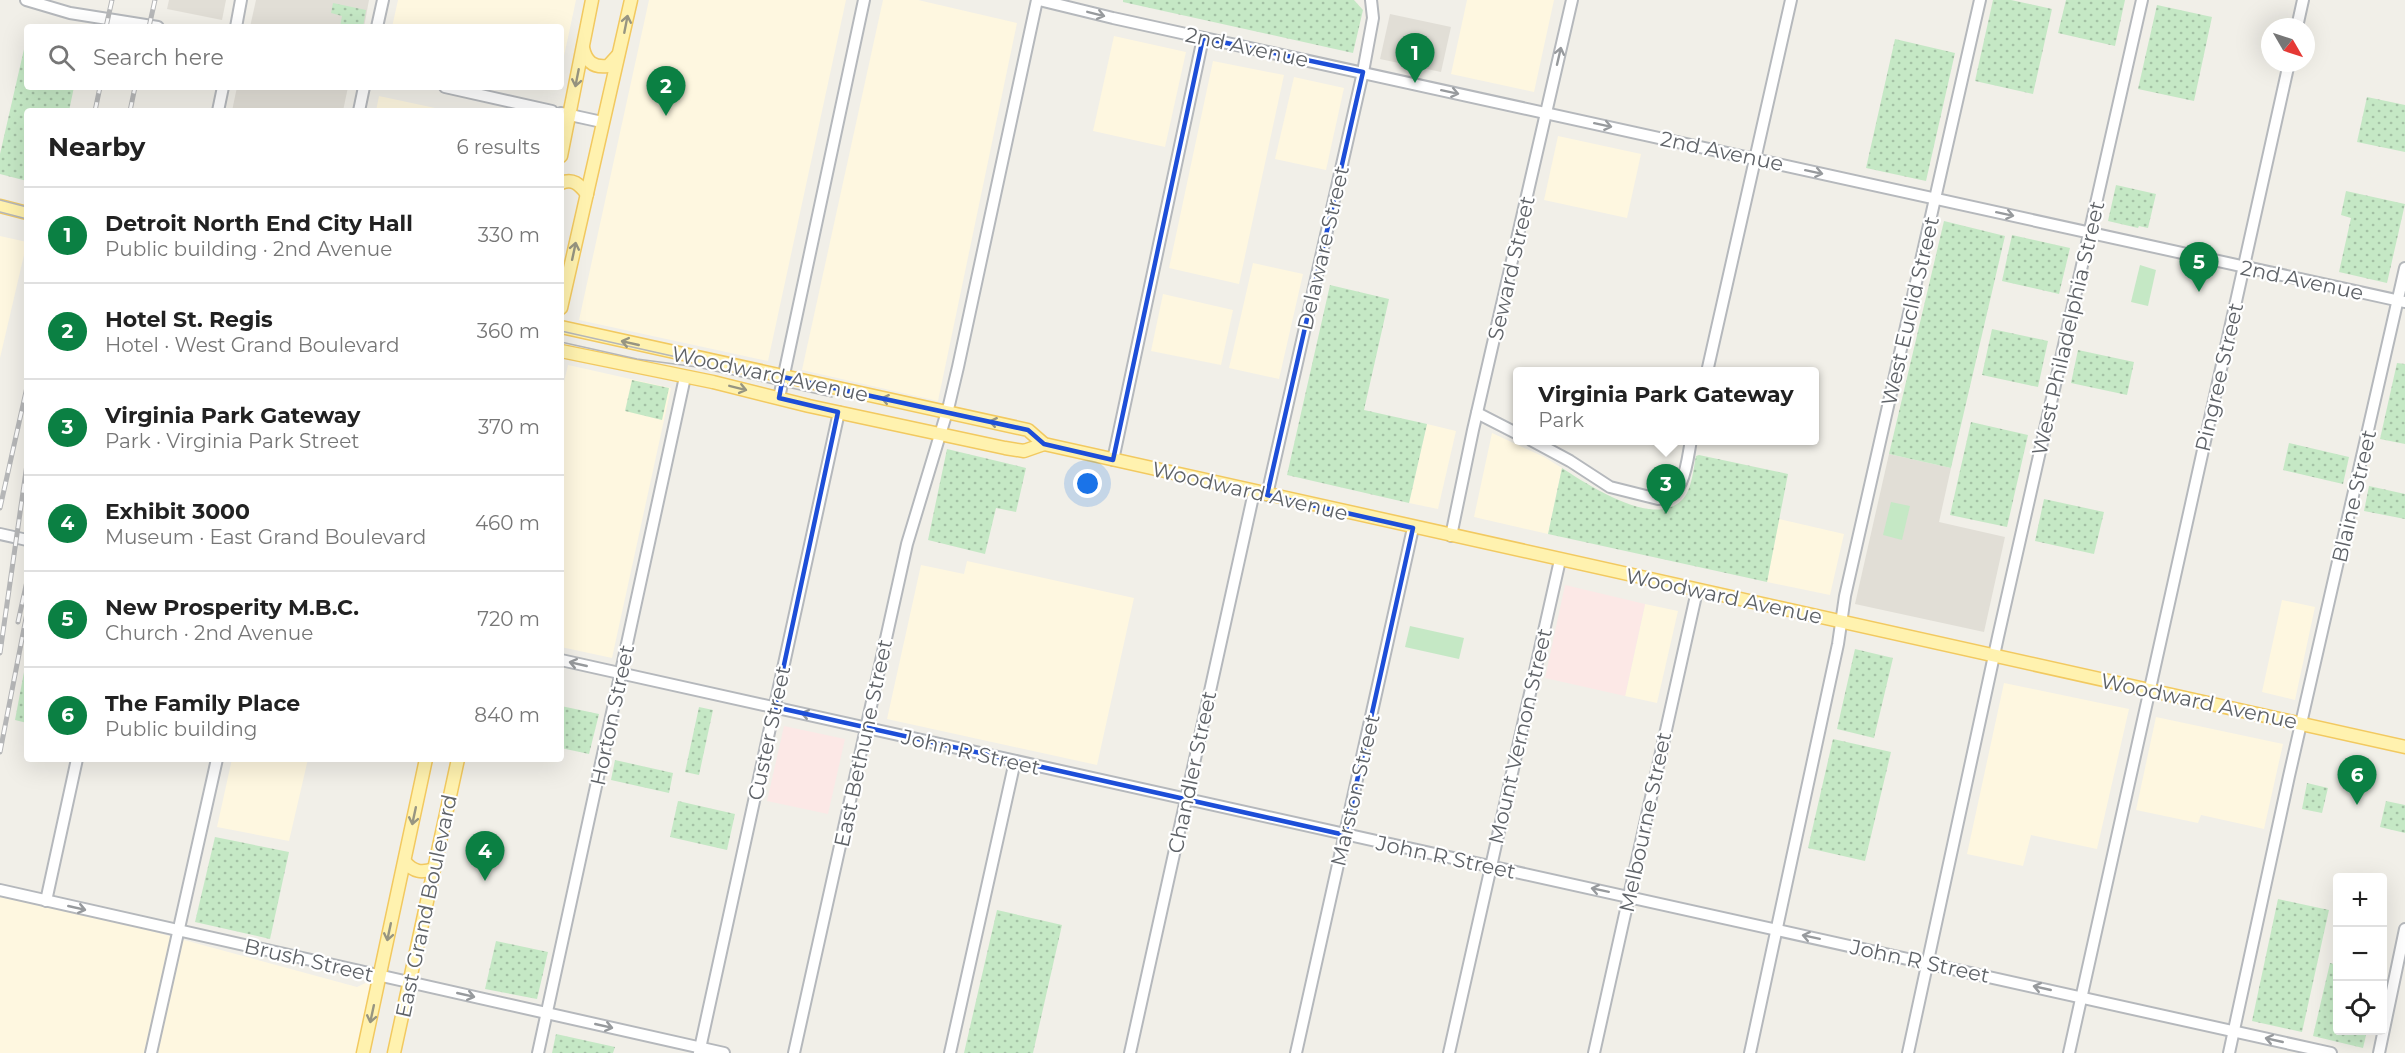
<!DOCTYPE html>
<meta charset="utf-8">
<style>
:root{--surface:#fff;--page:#f6f6f6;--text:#222;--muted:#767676;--line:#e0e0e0;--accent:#0b8043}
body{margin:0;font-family:Montserrat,sans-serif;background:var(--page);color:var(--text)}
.controls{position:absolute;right:18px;bottom:18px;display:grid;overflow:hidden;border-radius:6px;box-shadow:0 6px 24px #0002}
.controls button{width:54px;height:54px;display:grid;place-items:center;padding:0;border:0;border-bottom:2px solid var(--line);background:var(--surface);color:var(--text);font:30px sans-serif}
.compass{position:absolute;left:2261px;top:18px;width:54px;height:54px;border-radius:50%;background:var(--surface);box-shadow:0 6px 24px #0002;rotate:129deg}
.you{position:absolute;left:1088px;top:484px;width:21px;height:21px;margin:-15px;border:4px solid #fff;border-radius:50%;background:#1a73e8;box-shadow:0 0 0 9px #1a73e833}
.badge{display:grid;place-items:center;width:39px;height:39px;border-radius:50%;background:var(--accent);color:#fff;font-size:20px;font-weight:700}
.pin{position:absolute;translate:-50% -50px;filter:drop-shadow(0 2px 3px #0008)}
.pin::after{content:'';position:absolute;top:32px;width:21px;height:18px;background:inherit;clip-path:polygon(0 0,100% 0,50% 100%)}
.popup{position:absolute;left:1513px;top:367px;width:306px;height:78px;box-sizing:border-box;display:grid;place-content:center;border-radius:6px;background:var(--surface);filter:drop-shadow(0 2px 4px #0005);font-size:20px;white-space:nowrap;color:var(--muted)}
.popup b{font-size:22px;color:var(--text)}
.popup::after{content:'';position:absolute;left:50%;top:100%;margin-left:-12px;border:12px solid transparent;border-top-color:var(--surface)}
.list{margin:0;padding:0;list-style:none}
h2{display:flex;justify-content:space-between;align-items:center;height:78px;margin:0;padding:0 24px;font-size:26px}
h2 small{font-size:20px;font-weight:400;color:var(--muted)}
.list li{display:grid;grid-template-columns:39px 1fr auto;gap:18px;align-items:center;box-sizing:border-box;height:96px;padding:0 24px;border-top:2px solid var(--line)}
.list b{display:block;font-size:22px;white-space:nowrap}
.list p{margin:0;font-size:20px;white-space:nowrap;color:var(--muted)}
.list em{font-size:20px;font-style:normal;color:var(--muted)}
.icon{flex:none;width:33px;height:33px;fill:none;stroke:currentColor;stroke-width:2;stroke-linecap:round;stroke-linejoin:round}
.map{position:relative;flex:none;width:2405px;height:1053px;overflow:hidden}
.search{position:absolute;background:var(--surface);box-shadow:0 6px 24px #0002;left:24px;top:24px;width:540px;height:66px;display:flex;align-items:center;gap:15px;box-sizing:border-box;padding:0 21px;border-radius:6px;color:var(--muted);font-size:22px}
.panel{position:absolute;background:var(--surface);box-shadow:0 6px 24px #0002;left:24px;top:108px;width:540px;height:654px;border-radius:6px}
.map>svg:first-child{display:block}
.commercial{fill:#fef7e0}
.education{fill:#e1ded6}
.medical{fill:#fce8e6}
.grass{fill:url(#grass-dots)}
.garden{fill:#c5e8c5}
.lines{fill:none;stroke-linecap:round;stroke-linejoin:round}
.minor-casing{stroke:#b5b8bc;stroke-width:14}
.major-casing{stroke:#f2c960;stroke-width:15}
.minor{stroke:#fff;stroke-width:10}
.major{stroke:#fff2af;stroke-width:12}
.tram{stroke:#b6b7b8;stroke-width:1.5}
.rail-casing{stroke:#b6b7b8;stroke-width:5}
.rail{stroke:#fff;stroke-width:3;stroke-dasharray:9;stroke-linecap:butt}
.oneway{stroke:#979a9d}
.oneway2{stroke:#979581}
.marked{fill:none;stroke:#1d4ed8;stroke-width:4.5;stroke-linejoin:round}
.labels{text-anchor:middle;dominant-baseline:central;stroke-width:4.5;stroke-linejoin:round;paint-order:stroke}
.street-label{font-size:21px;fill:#5f6368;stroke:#fff}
</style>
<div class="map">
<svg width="2405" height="1053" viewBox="0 0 2405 1053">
<defs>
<pattern id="grass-dots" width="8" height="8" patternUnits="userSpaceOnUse" patternTransform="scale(1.5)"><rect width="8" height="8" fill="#c5e8c5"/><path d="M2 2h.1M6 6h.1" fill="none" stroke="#a3c0a4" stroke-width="1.8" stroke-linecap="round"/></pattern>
</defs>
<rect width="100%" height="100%" fill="#f1efe8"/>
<g class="commercial">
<path d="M398 0H576L561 70V27H392Z"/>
<path d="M649 0H846L768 361 579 320Z"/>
<path d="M883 0H918L1017 23 938 401 802 370Z"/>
<path d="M1467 0H1554L1534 92 1451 74Z"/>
<path d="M1114 36 1186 52 1165 147 1093 131Z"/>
<path d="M1213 61 1284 75 1239 284 1169 268Z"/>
<path d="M1294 77 1344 88 1326 170 1275 159Z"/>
<path d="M379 96 449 111H376Z"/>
<path d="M1558 136 1641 154 1627 218 1544 200Z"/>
<path d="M0 236 27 242 0 358Z"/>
<path d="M1253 263 1303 274 1279 379 1229 368Z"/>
<path d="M1163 294 1233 310 1221 365 1151 351Z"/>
<path d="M568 365 671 388 612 658 561 647V395Z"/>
<path d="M1427 424 1456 431 1438 509 1409 503Z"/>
<path d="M1492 433 1544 457 1562 468 1548 534 1474 517Z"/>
<path d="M1779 519 1844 534 1830 595 1767 582Z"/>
<path d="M967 561 1134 598 1097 765 887 719 921 565 964 574Z"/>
<path d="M2282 600 2315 607 2295 700 2262 692Z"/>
<path d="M1645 604 1678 611 1657 703 1625 696Z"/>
<path d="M2004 683 2129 709 2097 849 2031 835 2023 866 1967 854Z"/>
<path d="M2156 717 2283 744 2264 829 2201 815 2198 823 2136 810Z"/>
<path d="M232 759H308L289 841 217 827Z"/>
<path d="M0 890 357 987 380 976 362 1053H0Z"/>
</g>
<g class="education">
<path d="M169 0H226L222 20 167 9Z"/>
<path d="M256 0H369L364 27H250Z"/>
<path d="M1390 14 1451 27 1441 72 1380 59Z"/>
<path d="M237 87H348L343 111H232Z"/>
<path d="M1889 454 1951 468 1939 522 2005 537 1984 632 1855 604Z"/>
</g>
<g class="medical">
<path d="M1565 585 1645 604 1625 696 1545 678Z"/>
<path d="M784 726 845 739 828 814 767 801Z"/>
</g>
<g class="grass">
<path d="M1123 0H1354L1363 10 1353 53 1123 2Z"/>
<path d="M1993 0H2011L2052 9 2033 94 1975 81Z"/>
<path d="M2066 0H2125L2115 46 2058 33Z"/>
<path d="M333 3 366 10 363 27H340L342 16 331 13Z"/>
<path d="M2157 5 2212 17 2194 101 2138 89Z"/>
<path d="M27 36V87H74L69 111H27V181L0 174V154Z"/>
<path d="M1895 39 1955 53 1926 181 1866 168Z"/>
<path d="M2367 97 2405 105V152L2357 142Z"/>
<path d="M2116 185 2156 194 2148 228 2139 226 2138 228 2108 221Z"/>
<path d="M2346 191 2405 204 2387 283 2339 272 2351 218 2341 215Z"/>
<path d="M1944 221 2005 236 1951 468 1889 454Z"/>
<path d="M2012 235 2070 248 2059 294 2002 281Z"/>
<path d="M1330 285 1389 299 1364 410 1427 424 1409 503 1287 475Z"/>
<path d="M1992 329 2048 341 2038 387 1982 375Z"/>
<path d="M2078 350 2134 362 2127 395 2071 383Z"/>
<path d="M2397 363 2405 364V444L2380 439Z"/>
<path d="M632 380 669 388 662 420 625 411Z"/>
<path d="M1971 422 2028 435 2007 527 1950 515Z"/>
<path d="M2289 443 2349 457 2343 484 2283 470Z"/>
<path d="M947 449 1026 468 1016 512 996 508 985 554 928 540Z"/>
<path d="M1699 455 1788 474 1767 582 1548 534 1562 468C1587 484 1653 529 1682 500 1692 490 1693 470 1696 456Z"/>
<path d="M2369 486 2405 494V519L2364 511Z"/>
<path d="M2044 499 2104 512 2094 554 2035 541Z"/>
<path d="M1855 649 1893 658 1874 738 1837 729Z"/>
<path d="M27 656V723L15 720Z"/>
<path d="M561 706 599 714 589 754 561 748Z"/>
<path d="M699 707 713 710 699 775 685 772Z"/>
<path d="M1833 739 1891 752 1865 861 1808 848Z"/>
<path d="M615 760 673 773 669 793 611 780Z"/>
<path d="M2307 783 2328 788 2322 813 2302 809Z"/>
<path d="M678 801 735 814 727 850 670 837Z"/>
<path d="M2386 801 2405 805V833L2380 827Z"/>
<path d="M215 837 289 852 270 939 195 922Z"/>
<path d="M2278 899 2329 910 2302 1032 2252 1021Z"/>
<path d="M997 910 1062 925 1033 1053H964Z"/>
<path d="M496 941 548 952 537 999 485 989Z"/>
<path d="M2330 963 2337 965 2338 1030 2367 1031 2363 1048 2313 1036Z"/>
<path d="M556 1034 615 1047 613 1053H552Z"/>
</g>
<g class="garden">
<path d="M2140 265 2156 270 2148 306 2131 302Z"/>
<path d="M1891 502 1910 506 1902 540 1883 535Z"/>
<path d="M1410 626 1464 638 1459 659 1405 647Z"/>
</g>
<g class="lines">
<g class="minor-casing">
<g id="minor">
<path d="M26 0 70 13 158 27"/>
<path d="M1039 0 1113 18 2405 302"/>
<path d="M236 27 241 0"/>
<path d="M377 27 383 0"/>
<path d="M2297 27 2303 0"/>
<path d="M445 87 552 111"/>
<path d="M218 111 223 87"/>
<path d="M359 111 364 87"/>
<path d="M561 113 602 122"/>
<path d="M1707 372 1791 0"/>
<path d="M779 398 864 0"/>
<path d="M1477 413 1518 434"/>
<path d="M1531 440 1570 461 1610 487 1658 499C1685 499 1687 461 1691 440"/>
<path d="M1113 460 1203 38"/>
<path d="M1267 495 1363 72 1373 18 1371 0"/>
<path d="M0 534 27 540"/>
<path d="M1451 536 1473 430 1572 0"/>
<path d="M561 660 2331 1053"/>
<path d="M0 890 724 1053"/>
<path d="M46 901 77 759"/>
<path d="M151 1053 217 759"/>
<path d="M538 1053 685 377"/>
<path d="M699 1053 839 412"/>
<path d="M794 1053 907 544 949 405 958 367 1037 0"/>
<path d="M950 1053 1015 761"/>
<path d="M1130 1053 1254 492"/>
<path d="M1296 1053 1413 528"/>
<path d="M1449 1053 1560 560"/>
<path d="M1594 1053 1697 591"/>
<path d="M1750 1053 1838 644 1845 596 1980 0"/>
<path d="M1908 1053 1998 637 2142 0"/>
<path d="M2069 1053 2289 63"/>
<path d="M2229 1053 2289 776 2405 268"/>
<path d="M2379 1053 2405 929"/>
</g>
</g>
<g class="major-casing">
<g id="major">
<path d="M583 48C586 61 593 68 608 66L618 55"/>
<path d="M561 156 592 0"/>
<path d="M561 183C573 178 579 184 587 194"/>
<path d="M0 206 27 213"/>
<path d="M561 308 631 0"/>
<path d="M561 327 1028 430 1044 444 2405 747"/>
<path d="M561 351 713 382 809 406 1005 448 1024 451 1044 444"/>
<path d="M405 862C414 872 421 873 434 869"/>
<path d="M363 1053 426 759"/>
<path d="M394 1053 458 759"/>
</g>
</g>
<use href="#minor" class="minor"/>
<use href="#major" class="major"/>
<g class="tram">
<path d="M0 200 27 207"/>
<path d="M0 212 27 219"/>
<path d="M561 331 681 358"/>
<path d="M561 342 637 359 697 367 832 397"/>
</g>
<g class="rail-casing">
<g id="rail">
<path d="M106 27 112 0"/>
<path d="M149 27 155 0"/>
<path d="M95 111 100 87"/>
<path d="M130 111 135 87"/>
<path d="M0 508 27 387"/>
<path d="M18 622 27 581"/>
<path d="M0 653 27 464"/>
<path d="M0 752 27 613"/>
</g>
</g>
<use href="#rail" class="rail"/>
</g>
<defs><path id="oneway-shaft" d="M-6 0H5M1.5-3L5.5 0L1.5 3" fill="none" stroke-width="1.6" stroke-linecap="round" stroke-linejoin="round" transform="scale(1.5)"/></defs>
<g class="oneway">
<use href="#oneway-shaft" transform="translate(1096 14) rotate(14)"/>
<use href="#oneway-shaft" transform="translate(1559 56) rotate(-77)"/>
<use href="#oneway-shaft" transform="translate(1450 92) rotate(12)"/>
<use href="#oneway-shaft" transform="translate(1603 125) rotate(12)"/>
<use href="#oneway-shaft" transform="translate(1814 172) rotate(12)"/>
<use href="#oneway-shaft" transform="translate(2005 214) rotate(12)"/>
<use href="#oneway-shaft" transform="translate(578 664) rotate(-167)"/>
<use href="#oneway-shaft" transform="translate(810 715) rotate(-167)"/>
<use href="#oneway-shaft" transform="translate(1600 890) rotate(-168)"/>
<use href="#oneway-shaft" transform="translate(77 908) rotate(13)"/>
<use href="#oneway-shaft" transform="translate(1811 937) rotate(-168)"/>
<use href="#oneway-shaft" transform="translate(2042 988) rotate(-167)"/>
<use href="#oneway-shaft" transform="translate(466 995) rotate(13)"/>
<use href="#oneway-shaft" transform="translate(604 1026) rotate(13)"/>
<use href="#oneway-shaft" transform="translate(2274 1040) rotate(-167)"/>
</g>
<g class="oneway2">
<use href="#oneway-shaft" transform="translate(626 24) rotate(-79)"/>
<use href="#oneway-shaft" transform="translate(577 78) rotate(101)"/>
<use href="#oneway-shaft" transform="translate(574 251) rotate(-78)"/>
<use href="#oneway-shaft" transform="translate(630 343) rotate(-167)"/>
<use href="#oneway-shaft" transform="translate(738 388) rotate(14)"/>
<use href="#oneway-shaft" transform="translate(890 400) rotate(-168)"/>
<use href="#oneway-shaft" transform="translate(998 423) rotate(-168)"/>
<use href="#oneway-shaft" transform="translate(414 816) rotate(102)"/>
<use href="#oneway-shaft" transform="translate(389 932) rotate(102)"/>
<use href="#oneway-shaft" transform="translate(372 1014) rotate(102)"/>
</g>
<path class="marked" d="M1203 38 1363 72 1267 495 1413 528 1345 835 775 707 838 412 779 398 783 377 1028 430 1044 444 1113 460Z"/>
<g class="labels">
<g class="street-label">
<text transform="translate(1247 47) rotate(12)">2nd Avenue</text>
<text transform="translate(1722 151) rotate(12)">2nd Avenue</text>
<text transform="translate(1323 248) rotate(-77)">Delaware Street</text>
<text transform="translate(1511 268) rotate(-77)">Seward Street</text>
<text transform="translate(2302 280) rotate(12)">2nd Avenue</text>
<text transform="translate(1910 311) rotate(-77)">West Euclid Street</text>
<text transform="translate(2068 328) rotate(-77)">West Philadelphia Street</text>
<text transform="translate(770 374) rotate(12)">Woodward Avenue</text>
<text transform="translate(2219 377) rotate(-77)">Pingree Street</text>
<text transform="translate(1250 491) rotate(13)">Woodward Avenue</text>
<text transform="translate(2354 496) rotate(-77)">Blaine Street</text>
<text transform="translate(1724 596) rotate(12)">Woodward Avenue</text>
<text transform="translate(2199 701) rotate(12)">Woodward Avenue</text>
<text transform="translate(612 715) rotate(-78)">Horton Street</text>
<text transform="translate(769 733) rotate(-78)">Custer Street</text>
<text transform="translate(1520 736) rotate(-77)">Mount Vernon Street</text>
<text transform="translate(863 743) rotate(-78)">East Bethune Street</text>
<text transform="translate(971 752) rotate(13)">John R Street</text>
<text transform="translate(1192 772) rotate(-78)">Chandler Street</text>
<text transform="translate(1355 790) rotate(-77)">Marston Street</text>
<text transform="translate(1645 822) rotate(-78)">Melbourne Street</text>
<text transform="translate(1446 857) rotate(12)">John R Street</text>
<text transform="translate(426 906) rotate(-78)">East Grand Boulevard</text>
<text transform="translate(309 960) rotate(13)">Brush Street</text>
<text transform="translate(1920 961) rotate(12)">John R Street</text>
</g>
</g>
</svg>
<div class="controls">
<button>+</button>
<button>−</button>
<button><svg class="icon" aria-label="locate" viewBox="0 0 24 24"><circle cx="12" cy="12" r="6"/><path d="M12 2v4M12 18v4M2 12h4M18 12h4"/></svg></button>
</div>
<svg class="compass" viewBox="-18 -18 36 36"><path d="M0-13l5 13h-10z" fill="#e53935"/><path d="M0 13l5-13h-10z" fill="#767676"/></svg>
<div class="you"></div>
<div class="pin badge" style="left:1415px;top:83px">1</div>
<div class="pin badge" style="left:666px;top:116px">2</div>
<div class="pin badge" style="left:1666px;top:514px">3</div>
<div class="popup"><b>Virginia Park Gateway</b>Park</div>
<div class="pin badge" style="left:485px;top:881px">4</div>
<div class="pin badge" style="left:2199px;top:292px">5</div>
<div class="pin badge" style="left:2357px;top:805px">6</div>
<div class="search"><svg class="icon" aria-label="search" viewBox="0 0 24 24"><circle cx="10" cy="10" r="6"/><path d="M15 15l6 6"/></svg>Search here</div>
<section class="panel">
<h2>Nearby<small>6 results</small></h2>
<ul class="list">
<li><span class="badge">1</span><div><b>Detroit North End City Hall</b><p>Public building · 2nd Avenue</p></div><em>330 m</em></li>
<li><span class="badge">2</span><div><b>Hotel St. Regis</b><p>Hotel · West Grand Boulevard</p></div><em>360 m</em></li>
<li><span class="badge">3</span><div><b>Virginia Park Gateway</b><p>Park · Virginia Park Street</p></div><em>370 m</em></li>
<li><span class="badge">4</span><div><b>Exhibit 3000</b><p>Museum · East Grand Boulevard</p></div><em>460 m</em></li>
<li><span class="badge">5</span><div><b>New Prosperity M.B.C.</b><p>Church · 2nd Avenue</p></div><em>720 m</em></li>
<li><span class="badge">6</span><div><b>The Family Place</b><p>Public building</p></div><em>840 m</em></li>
</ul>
</section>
</div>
